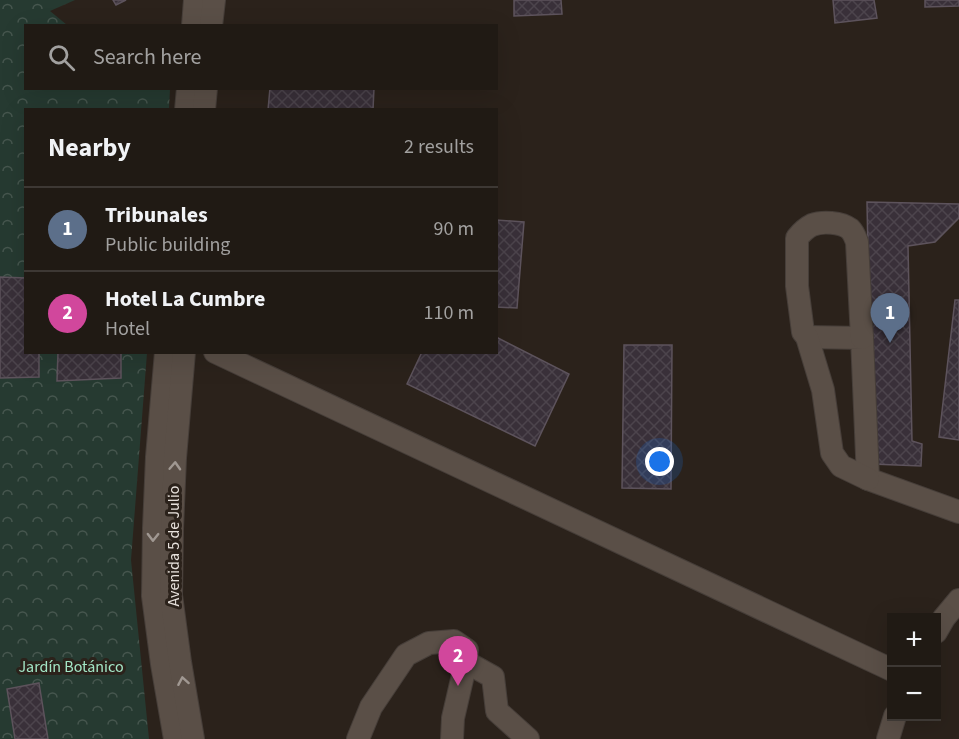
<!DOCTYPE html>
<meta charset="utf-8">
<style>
:root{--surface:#201a14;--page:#2d2722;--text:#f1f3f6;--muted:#a2a1a0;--line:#3d3834;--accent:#ea580c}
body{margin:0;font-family:"Source Sans 3",sans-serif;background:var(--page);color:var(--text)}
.controls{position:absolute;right:18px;bottom:18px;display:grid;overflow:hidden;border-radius:0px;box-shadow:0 6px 24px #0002}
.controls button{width:54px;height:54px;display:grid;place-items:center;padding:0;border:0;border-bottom:2px solid var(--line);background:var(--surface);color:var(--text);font:30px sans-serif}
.you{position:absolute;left:660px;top:462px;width:21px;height:21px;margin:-15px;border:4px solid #fff;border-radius:50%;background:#1a73e8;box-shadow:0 0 0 9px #1a73e833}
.badge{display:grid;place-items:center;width:39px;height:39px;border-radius:50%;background:var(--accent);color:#fff;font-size:20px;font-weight:700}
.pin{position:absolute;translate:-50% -50px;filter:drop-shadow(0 2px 3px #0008)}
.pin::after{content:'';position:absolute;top:32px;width:21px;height:18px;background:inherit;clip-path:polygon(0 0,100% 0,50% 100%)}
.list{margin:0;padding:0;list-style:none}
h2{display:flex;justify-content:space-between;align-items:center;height:78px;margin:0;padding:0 24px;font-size:26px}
h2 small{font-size:20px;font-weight:400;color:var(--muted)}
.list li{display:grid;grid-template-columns:39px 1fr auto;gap:18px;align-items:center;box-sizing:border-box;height:84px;padding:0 24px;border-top:2px solid var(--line)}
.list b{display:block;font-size:22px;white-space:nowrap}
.list p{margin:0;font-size:20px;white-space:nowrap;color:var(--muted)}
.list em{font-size:20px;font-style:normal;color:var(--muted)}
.icon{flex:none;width:33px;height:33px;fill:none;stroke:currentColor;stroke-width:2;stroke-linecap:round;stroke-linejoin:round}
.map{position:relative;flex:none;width:959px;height:739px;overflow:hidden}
.search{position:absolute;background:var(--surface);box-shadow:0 6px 24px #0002;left:24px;top:24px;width:474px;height:66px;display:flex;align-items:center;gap:15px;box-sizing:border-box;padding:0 21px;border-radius:0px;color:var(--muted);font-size:22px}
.panel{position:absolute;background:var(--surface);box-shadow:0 6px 24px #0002;left:24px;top:108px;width:474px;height:246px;border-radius:0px}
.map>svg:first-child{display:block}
.forest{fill:url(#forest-crowns)}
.building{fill:url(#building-cross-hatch);stroke:#5d535c;stroke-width:1.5}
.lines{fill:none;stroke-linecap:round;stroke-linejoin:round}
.minor-casing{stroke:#463e39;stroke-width:24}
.minor{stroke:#5a4f47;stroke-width:22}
.oneway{stroke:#a09892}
.labels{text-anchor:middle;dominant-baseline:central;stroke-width:6;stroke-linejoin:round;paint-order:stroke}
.street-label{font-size:16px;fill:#e7e1dc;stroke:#2b221b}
.park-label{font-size:16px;fill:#a3e6c6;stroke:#2b221b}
</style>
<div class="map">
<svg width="959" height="739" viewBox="0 0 959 739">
<defs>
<pattern id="forest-crowns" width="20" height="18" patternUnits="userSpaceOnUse" patternTransform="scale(1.5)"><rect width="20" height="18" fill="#263a31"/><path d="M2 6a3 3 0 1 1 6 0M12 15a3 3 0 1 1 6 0" fill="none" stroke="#46564e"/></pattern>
<pattern id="building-cross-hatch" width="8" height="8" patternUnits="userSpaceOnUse" patternTransform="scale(1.5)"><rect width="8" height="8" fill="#393039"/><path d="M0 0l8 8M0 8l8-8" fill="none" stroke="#4c444c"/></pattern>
</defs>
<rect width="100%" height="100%" fill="#2b221b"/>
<path class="forest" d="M0 0H75L50 11 67 25 26 26V88L170 89 169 109 26 110V352L147 353 131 560 149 739H0Z"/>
<g class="building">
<path d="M113 0H126L116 5Z"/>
<path d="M514 0H561L562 14 514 16Z"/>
<path d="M833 0H874L877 18 835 23Z"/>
<path d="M925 0H959V6L925 7Z"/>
<path d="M270 88H374L373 110H268Z"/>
<path d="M867 202 959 204V218L935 242 908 246 912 441 922 444 921 466 872 464Z"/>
<path d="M496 220 524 222 517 308 496 307Z"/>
<path d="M0 277 26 278V352H39V377L0 378Z"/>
<path d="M955 300H959V440L939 437Z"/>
<path d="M496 337 569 374 535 446 407 384 422 352H496Z"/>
<path d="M624 345H672L671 489 622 488Z"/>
<path d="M58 352H121V378L57 381Z"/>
<path d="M39 683 48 739H15L7 689Z"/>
</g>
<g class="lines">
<g class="minor-casing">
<g id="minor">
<path d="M193 26 195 0"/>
<path d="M211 26 214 0"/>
<path d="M186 110 188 88"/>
<path d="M204 110 206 88"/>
<path d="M807 337 862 338 868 479 959 512"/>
<path d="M862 338 857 242C855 237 854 233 850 229 841 222 822 221 812 225 806 228 801 233 797 238V286L803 332 807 337 823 390 832 453 841 466 868 479"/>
<path d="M166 352 157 457 154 528 153 596 162 664 175 739"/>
<path d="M184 352 175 458 172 529 171 595 180 662 193 739"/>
<path d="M215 352 892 670"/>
<path d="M936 632 944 618 959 600"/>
<path d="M466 662 493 677 497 711 528 739"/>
<path d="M358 739 371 707 406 655 429 643 454 641 467 650 466 662 453 718 452 739"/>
<path d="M888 739 895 716"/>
</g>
</g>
<use href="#minor" class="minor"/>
</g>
<defs><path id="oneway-chevron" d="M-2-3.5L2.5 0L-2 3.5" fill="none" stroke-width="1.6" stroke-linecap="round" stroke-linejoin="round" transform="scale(1.5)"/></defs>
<g class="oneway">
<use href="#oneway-chevron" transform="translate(175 466) rotate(-87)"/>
<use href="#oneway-chevron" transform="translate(153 537) rotate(91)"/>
<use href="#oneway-chevron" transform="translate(183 681) rotate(-100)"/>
</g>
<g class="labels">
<g class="street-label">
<text transform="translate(174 546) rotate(-90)">Avenida 5 de Julio</text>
</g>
<g class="park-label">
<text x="71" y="667">Jardín Botánico</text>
</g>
</g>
</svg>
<div class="controls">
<button>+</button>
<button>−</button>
</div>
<div class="you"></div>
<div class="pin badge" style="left:890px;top:343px;background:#5c6f8a">1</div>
<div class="pin badge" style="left:458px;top:686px;background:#d1479c">2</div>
<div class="search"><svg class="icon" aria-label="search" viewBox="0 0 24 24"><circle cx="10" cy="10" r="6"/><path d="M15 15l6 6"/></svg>Search here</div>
<section class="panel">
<h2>Nearby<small>2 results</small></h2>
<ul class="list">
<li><span class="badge" style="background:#5c6f8a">1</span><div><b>Tribunales</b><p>Public building</p></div><em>90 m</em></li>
<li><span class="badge" style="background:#d1479c">2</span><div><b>Hotel La Cumbre</b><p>Hotel</p></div><em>110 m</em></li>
</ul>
</section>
</div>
